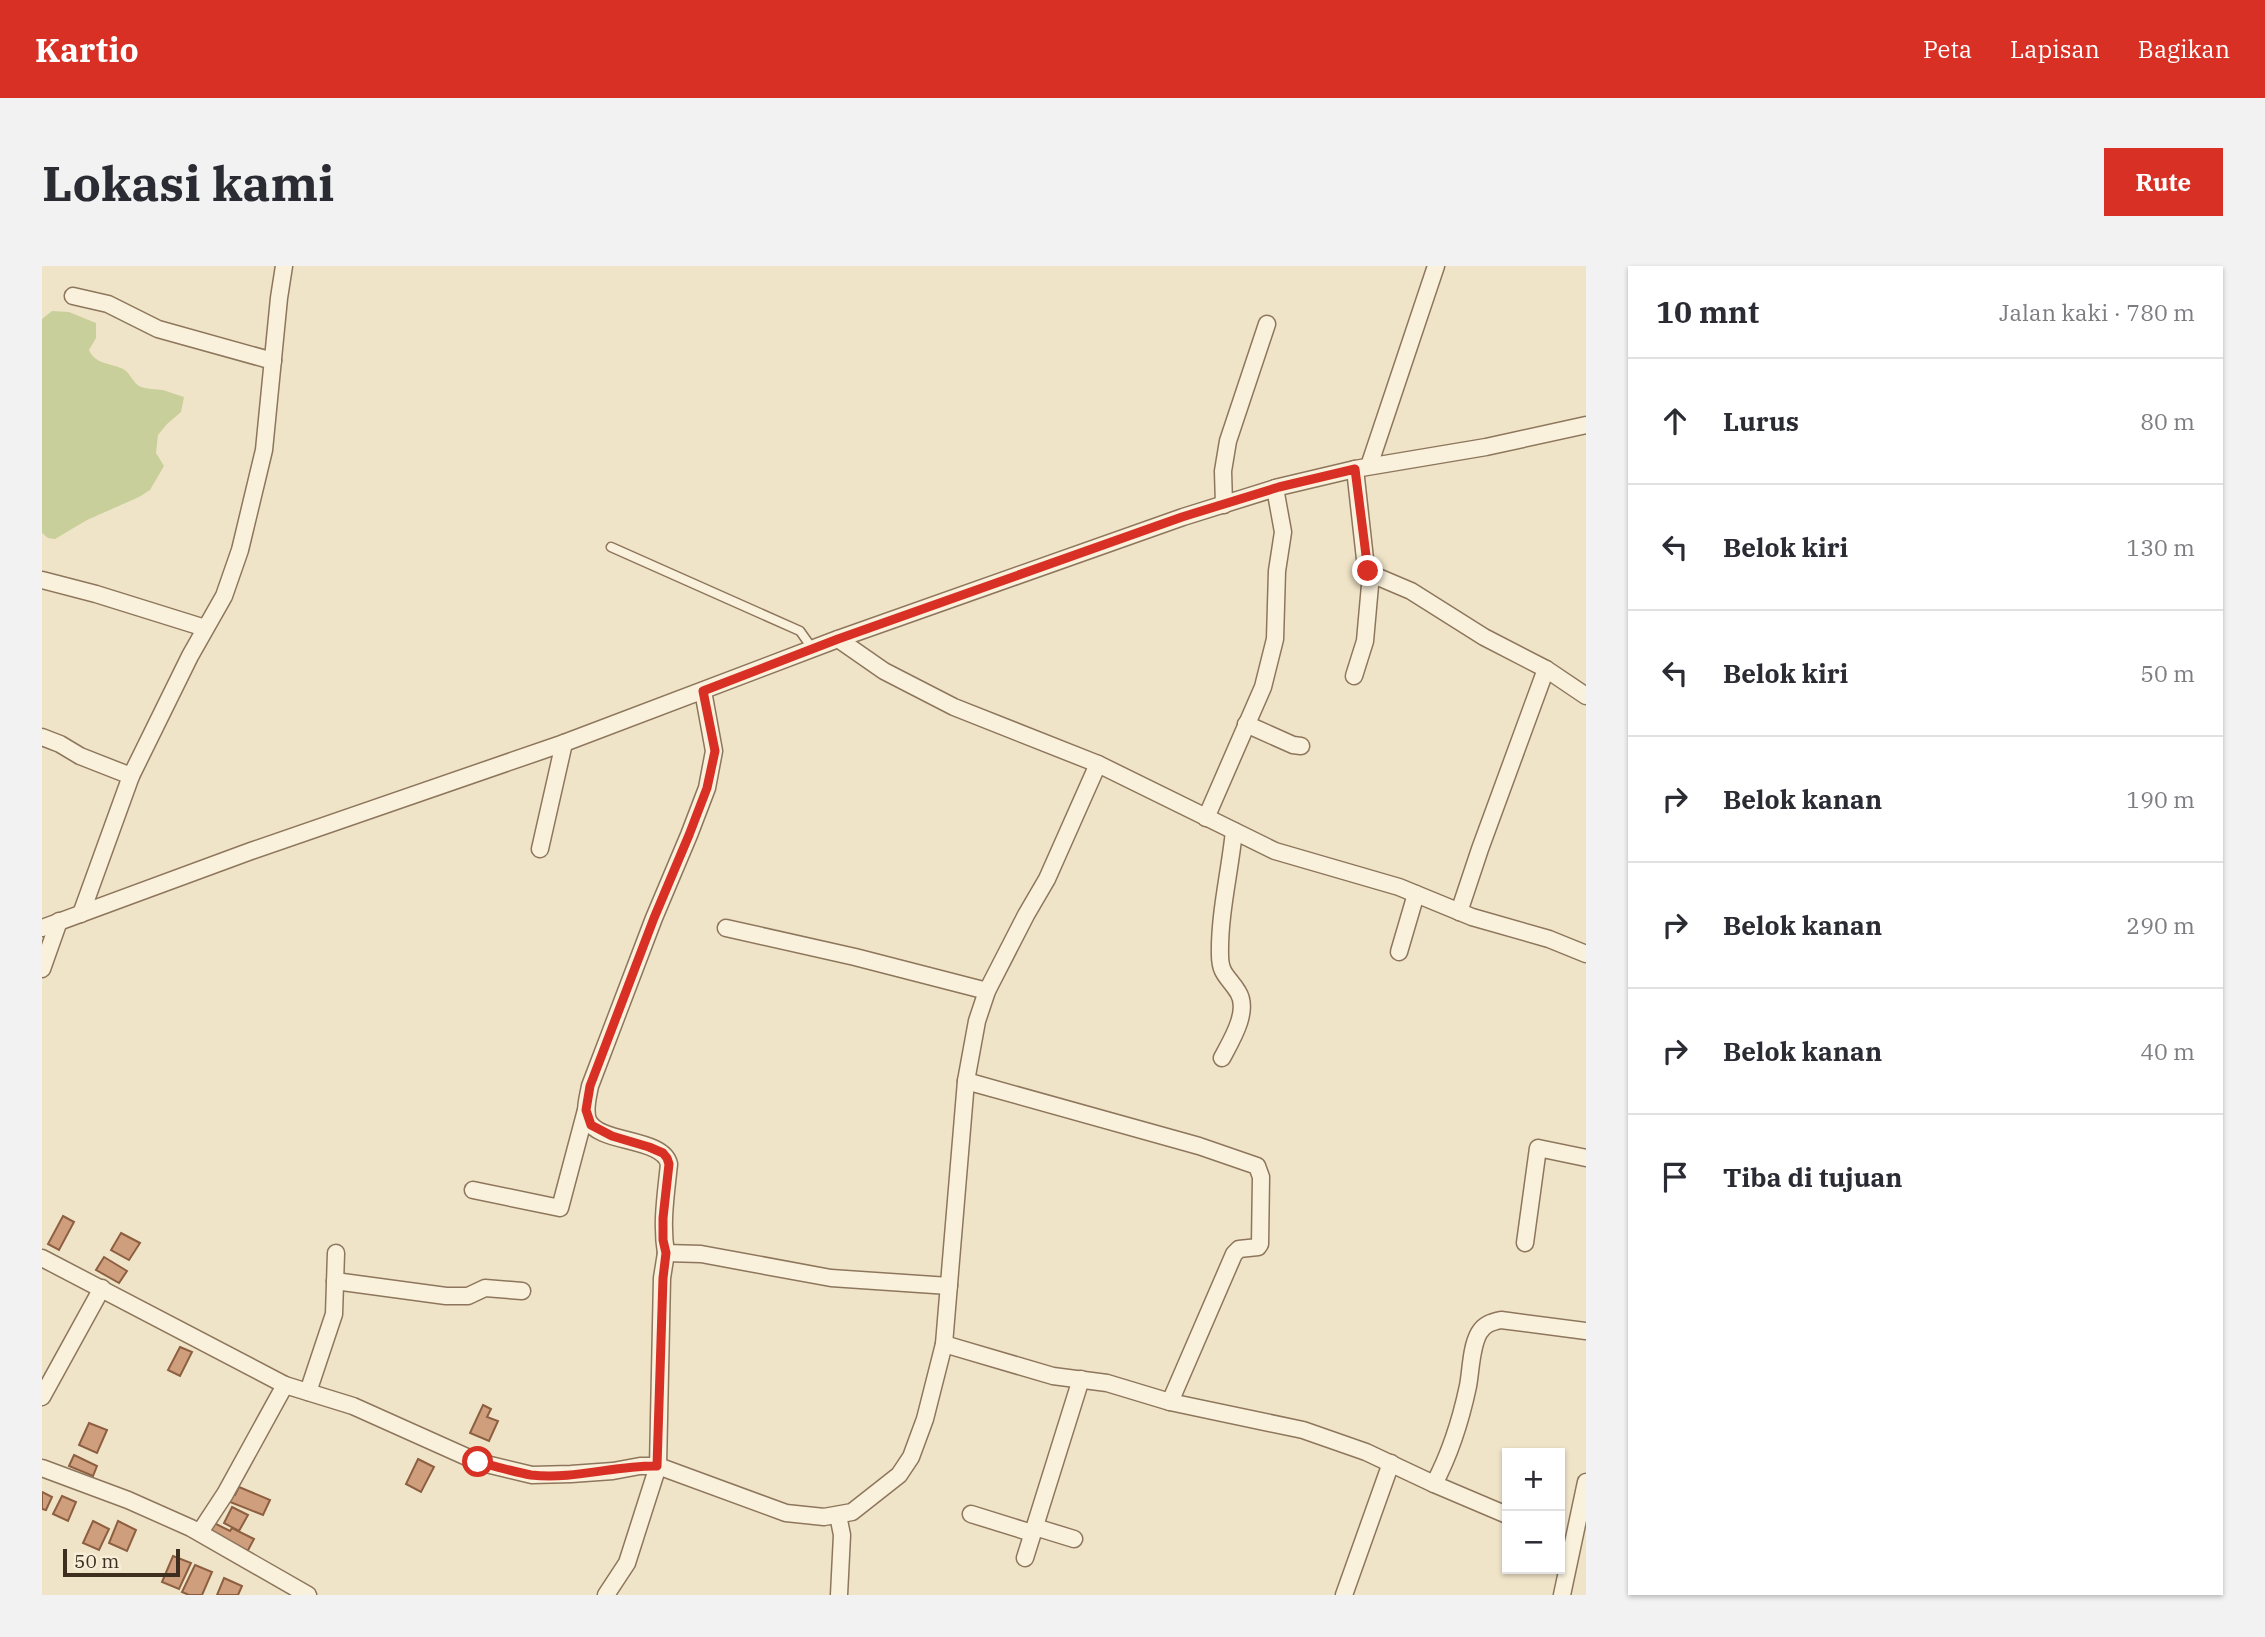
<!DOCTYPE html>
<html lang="id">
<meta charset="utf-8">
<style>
:root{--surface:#fff;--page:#f2f2f3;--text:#2b2b33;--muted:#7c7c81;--line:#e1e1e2;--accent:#d93025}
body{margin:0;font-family:"IBM Plex Serif",serif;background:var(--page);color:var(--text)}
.controls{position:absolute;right:21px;bottom:21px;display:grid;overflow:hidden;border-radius:0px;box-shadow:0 2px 5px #0004}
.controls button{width:63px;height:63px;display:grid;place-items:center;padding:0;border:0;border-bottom:2px solid var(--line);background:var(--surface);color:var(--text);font:35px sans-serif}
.scale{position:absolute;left:21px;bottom:18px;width:117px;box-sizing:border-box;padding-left:7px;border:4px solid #3d2e20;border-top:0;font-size:19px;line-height:24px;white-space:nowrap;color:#3d2e20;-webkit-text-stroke:5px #f7eed8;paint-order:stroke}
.stop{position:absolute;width:21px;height:21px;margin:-16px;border:5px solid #d93025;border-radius:50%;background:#fff}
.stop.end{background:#d93025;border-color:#fff;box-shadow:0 2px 7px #0008}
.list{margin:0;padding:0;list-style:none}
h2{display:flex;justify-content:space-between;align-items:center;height:91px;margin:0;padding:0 28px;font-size:30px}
h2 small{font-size:23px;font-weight:400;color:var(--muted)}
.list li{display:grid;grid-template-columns:46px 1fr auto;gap:21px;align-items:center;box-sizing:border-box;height:126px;padding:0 28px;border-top:2px solid var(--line)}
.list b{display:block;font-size:26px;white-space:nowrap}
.list em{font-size:23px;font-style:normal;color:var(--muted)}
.icon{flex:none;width:38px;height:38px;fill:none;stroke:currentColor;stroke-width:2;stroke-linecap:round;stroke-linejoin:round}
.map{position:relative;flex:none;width:1544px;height:1329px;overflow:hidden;border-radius:0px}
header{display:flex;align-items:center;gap:42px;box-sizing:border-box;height:98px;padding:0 35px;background:var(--accent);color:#fff}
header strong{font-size:33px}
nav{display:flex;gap:38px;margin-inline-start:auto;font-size:24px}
.intro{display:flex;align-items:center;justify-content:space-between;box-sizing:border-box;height:168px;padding:0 42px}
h1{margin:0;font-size:49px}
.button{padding:18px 32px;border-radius:0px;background:var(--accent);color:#fff;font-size:24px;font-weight:700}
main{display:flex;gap:42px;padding:0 42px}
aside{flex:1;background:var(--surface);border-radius:0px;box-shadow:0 2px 5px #0004}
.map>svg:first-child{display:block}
.green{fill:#c9cf9b}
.building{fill:#cf9f7d;stroke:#8d5f41;stroke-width:2}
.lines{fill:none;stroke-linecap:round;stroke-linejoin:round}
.lane-casing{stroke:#8d765c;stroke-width:11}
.street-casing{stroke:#8d765c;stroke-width:19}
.lane{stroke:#faf1dc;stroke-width:8}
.street{stroke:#faf1dc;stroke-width:16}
.route{stroke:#d93025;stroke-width:9}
</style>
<header>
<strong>Kartio</strong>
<nav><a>Peta</a><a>Lapisan</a><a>Bagikan</a></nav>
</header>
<div class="intro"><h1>Lokasi kami</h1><a class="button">Rute</a></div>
<main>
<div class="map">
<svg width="1544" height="1329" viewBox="0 0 1544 1329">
<rect width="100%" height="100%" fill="#f0e4c8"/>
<path class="green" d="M10 45 27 46 54 57V72L47 84C53 98 67 97 79 102 89 106 90 117 99 121 106 123 113 123 121 124 128 126 135 129 142 131L139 146 125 158 116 169 114 187 122 200 108 224 97 231 45 254 13 273 6 272 0 267V53Z"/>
<g class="building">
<path d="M21 950 32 956 17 984 6 978Z"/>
<path d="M79 967 98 977 87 994 69 984Z"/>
<path d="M62 991 85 1005 77 1017 54 1004Z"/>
<path d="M138 1081 150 1086 138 1110 126 1104Z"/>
<path d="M441 1139 449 1143 445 1151 456 1155 447 1175 428 1167Z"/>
<path d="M47 1157 65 1164 55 1187 37 1179Z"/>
<path d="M32 1189 55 1200 51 1210 27 1200Z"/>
<path d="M376 1193 392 1201 379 1226 364 1218Z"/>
<path d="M197 1221 228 1234 221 1249 183 1234 187 1226 193 1229Z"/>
<path d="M0 1226 10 1231 4 1244 0 1243Z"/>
<path d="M20 1230 34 1236 26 1255 11 1248Z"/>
<path d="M190 1241 206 1249 197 1265 182 1257Z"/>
<path d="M51 1255 67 1263 57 1284 41 1277Z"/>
<path d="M76 1255 94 1264 85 1285 67 1277Z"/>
<path d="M172 1257 188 1265 190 1262 212 1273 204 1288 166 1269Z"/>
<path d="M131 1290 149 1297 137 1323 120 1316Z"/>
<path d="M153 1299 170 1306 160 1329H147L140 1326Z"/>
<path d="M182 1312 200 1320 196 1329H175Z"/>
</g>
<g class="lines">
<g class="lane-casing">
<path id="lane" d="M569 281 758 365 770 382"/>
</g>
<g class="street-casing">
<g id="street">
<path d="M31 30 66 38 116 63 231 95"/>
<path d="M1327 200 1394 0"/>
<path d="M1313 203 1324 302 1329 308 1369 325 1442 371 1504 403 1544 430"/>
<path d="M1182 239 1181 205 1186 175 1225 58"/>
<path d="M0 314 54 328 163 362"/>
<path d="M796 373 842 405 912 441 1056 498 1233 585 1357 621 1430 651 1507 673 1544 688"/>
<path d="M1312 410 1323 375 1329 308"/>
<path d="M661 425 672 485 665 522 647 569 612 652 548 820C546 831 542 843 546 854 556 878 621 871 627 898 624 928 619 957 624 987L659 988 789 1012 907 1020"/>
<path d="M1204 458 1251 479 1259 480"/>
<path d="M0 471 18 478 38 490 89 510"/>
<path d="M1164 552 1221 421 1233 373 1235 305 1241 266 1233 222"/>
<path d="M498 583 522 477"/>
<path d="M1417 646 1438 583 1504 403"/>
<path d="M39 648 89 510 148 390 182 330 198 284 222 184 237 32 242 0"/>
<path d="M0 662 209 585 522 477 796 373 1141 251 1237 221 1313 203 1444 181 1544 159"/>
<path d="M684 662 813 691 945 725"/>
<path d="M1357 686 1374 628"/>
<path d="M0 703 17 655"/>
<path d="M1180 792C1189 775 1208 745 1196 726 1187 711 1178 709 1178 689 1177 649 1188 605 1192 565"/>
<path d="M924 815 1157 880 1215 900 1219 911 1218 978 1216 981 1197 983 1192 988 1128 1136"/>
<path d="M431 924 518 942 544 844"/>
<path d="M1483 977 1496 882 1544 892"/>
<path d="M0 992 243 1119 311 1140 436 1196 490 1209 529 1208 571 1205 598 1200H616L744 1247 782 1251 810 1246 857 1209 869 1191 883 1153 902 1078 924 815 935 755 945 725 984 649 1005 613 1056 498"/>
<path d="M293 1015 404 1030H426L443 1022 480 1025"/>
<path d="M902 1078 1011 1110 1065 1117 1128 1136 1261 1164 1324 1186 1392 1218C1408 1188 1419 1153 1426 1120 1429 1104 1429 1081 1437 1067 1442 1058 1450 1056 1459 1054L1544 1065"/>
<path d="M266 1126 292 1048 294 987"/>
<path d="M0 1131 60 1022"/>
<path d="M0 1202 86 1234 149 1262 266 1329"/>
<path d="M1392 1218 1465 1249"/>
<path d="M929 1248 990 1267"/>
<path d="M796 1249 800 1269 797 1329"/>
<path d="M993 1261 1032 1273"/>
<path d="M158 1266 183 1228 243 1119"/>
<path d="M983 1292 1039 1113"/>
<path d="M564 1329 585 1297 616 1200 620 1012 624 987"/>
<path d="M1302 1329 1349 1197"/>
<path d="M1520 1329 1544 1216"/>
</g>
</g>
<use href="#lane" class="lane"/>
<use href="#street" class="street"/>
</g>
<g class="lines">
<path class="route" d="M436 1196C453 1200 472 1206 489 1209 532 1214 574 1199 615 1200L621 1012 624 987 621 974V952L627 898 625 892 621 887 607 881 570 870 549 859 544 844 548 820 612 652 647 569 665 522 673 485 661 425 796 373 1140 251 1237 221 1313 203 1326 305"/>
</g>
</svg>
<div class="controls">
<button>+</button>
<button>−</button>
</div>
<div class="scale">50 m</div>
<div class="stop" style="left:436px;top:1196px"></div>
<div class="stop end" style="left:1326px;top:305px"></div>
</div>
<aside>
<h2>10 mnt<small>Jalan kaki · 780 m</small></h2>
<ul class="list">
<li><svg class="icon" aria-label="ahead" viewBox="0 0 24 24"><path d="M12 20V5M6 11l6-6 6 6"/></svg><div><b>Lurus</b></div><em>80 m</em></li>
<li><svg class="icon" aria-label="left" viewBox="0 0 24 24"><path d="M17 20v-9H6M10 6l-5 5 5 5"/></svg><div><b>Belok kiri</b></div><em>130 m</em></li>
<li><svg class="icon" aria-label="left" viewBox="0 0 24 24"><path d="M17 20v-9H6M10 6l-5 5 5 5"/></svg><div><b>Belok kiri</b></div><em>50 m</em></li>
<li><svg class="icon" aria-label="right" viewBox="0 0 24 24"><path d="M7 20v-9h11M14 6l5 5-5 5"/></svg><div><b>Belok kanan</b></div><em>190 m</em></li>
<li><svg class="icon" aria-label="right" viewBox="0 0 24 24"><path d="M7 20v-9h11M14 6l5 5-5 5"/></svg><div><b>Belok kanan</b></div><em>290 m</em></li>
<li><svg class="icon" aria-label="right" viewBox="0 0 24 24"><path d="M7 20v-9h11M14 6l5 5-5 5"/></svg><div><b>Belok kanan</b></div><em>40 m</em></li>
<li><svg class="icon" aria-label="arrive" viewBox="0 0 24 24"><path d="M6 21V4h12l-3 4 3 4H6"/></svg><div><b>Tiba di tujuan</b></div></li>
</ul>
</aside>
</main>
